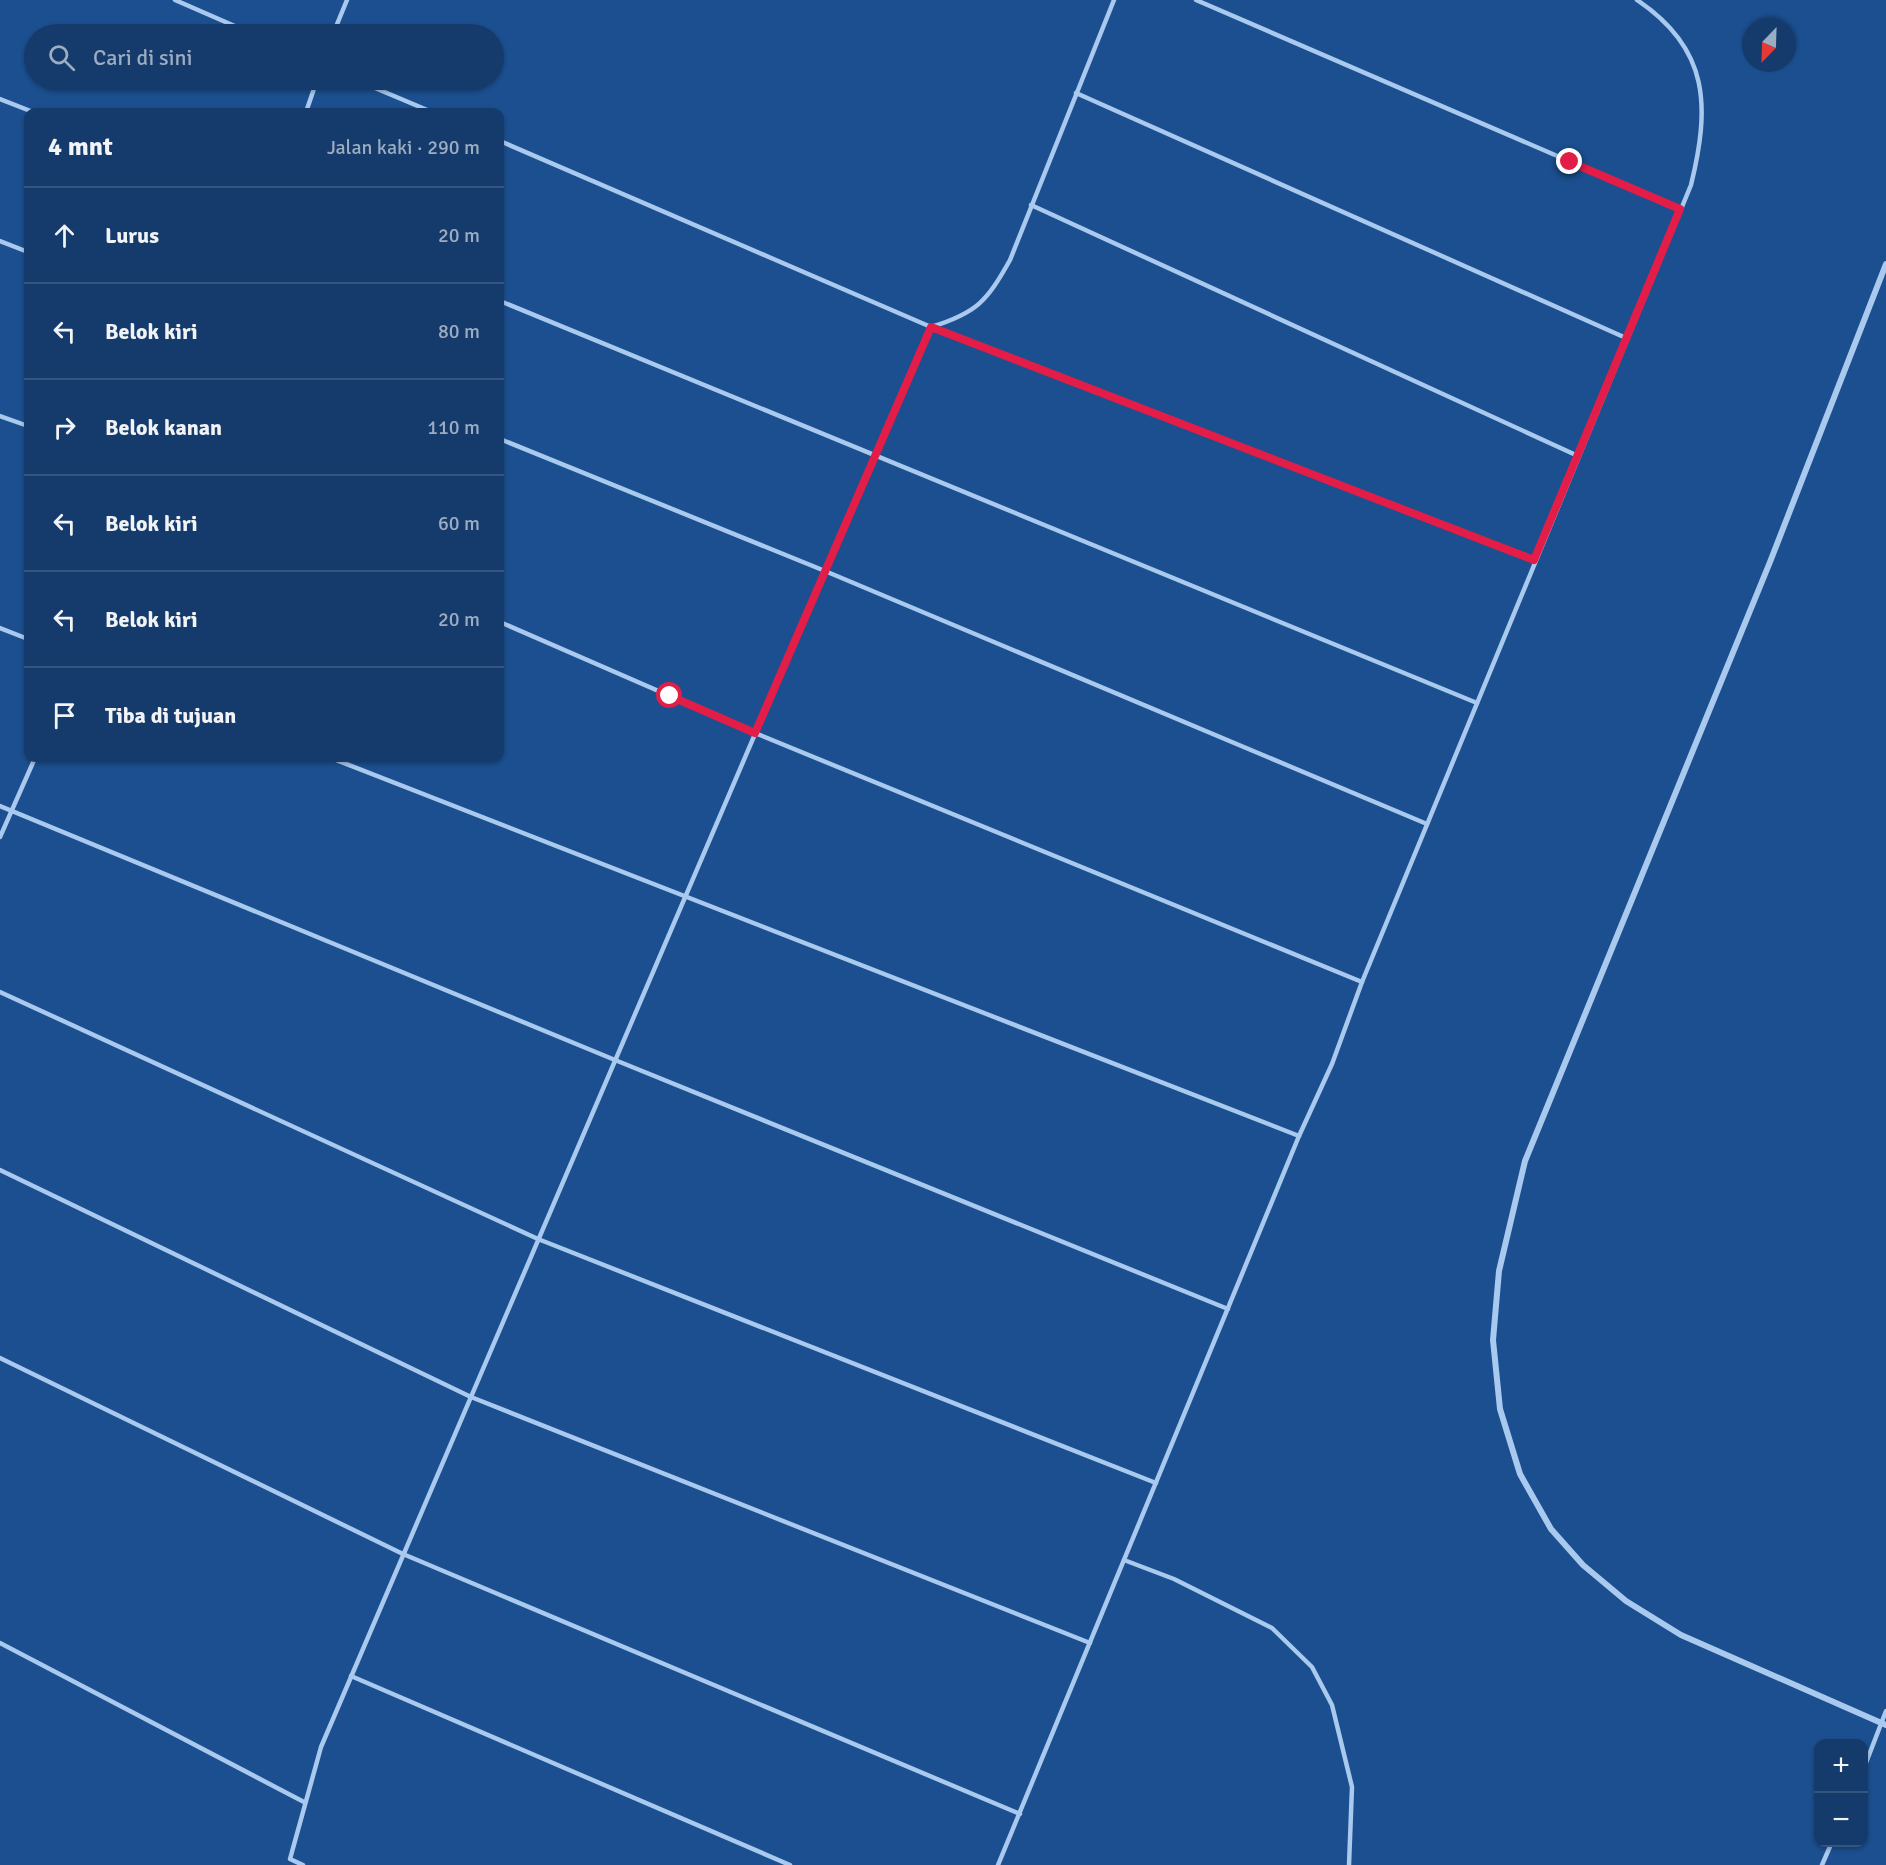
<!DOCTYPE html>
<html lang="id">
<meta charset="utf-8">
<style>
:root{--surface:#143b6b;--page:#1d4271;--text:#f1f3f6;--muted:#9dadc1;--line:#33557e}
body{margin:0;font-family:Signika,sans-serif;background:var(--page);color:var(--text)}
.controls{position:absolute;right:18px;bottom:18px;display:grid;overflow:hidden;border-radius:12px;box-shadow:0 2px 4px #0004}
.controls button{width:54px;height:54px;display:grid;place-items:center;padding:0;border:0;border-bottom:2px solid var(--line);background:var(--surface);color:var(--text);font:30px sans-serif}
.compass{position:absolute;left:1742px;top:18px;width:54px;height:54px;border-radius:50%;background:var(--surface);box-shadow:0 2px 4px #0004;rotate:203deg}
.stop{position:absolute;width:18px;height:18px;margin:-14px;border:4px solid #e11d48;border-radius:50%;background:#fff}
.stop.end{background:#e11d48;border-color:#fff;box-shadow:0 2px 6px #0008}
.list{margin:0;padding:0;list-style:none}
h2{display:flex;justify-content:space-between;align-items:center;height:78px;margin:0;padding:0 24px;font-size:26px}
h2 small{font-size:20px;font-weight:400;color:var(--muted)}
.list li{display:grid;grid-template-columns:39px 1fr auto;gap:18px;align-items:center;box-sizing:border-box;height:96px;padding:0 24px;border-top:2px solid var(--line)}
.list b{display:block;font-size:22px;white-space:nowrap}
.list em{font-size:20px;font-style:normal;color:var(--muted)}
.icon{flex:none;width:33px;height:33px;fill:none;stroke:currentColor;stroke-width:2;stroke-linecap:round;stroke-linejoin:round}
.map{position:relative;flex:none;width:1886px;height:1865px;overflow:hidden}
.search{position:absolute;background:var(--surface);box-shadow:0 2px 4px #0004;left:24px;top:24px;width:480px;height:66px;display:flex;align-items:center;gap:15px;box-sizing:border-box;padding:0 21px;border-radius:33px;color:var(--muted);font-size:22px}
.panel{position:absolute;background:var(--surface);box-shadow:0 2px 4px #0004;left:24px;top:108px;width:480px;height:654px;border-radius:12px}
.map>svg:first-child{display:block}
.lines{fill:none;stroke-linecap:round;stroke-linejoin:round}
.service{stroke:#a9c9ee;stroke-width:4.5}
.minor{stroke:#a9c9ee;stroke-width:6}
.route{stroke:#e11d48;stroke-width:8}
</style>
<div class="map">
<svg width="1886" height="1865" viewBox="0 0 1886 1865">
<rect width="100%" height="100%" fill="#1b4f8f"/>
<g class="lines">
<g class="service">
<path d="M175 0 253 34"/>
<path d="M1196 0 1680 209"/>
<path d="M333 34 347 0"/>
<path d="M356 80 432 112"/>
<path d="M1076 93 1626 338"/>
<path d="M0 99 33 112"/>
<path d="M306 112 317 80"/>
<path d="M500 141 931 327 1534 560"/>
<path d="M1031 205 1578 456"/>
<path d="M0 241 28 252"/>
<path d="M500 301 1477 703"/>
<path d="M0 416 28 426"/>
<path d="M500 439 825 571 1427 824"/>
<path d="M500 622 755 733 1362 982"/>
<path d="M0 628 28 639"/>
<path d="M331 758 1299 1136"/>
<path d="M0 806 615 1060 1228 1309"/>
<path d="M0 837 35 758"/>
<path d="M0 992 538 1239 1156 1483"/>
<path d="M0 1170 471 1397 1090 1643"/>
<path d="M0 1358 403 1554 1020 1814"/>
<path d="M1124 1560 1174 1579 1272 1628 1312 1667 1332 1705 1352 1787 1349 1865"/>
<path d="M0 1643 304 1802"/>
<path d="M351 1676 790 1865"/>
<path d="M1864 1768 1886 1711"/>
<path d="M303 1865 290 1859 321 1747 902 391 931 327C977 313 987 301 1010 260L1114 0"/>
<path d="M998 1865 1299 1136 1332 1064 1362 982 1691 185C1710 107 1710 49 1637 0"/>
<path d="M1822 1865 1832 1842"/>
</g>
<path class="minor" d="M1886 264 1770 562 1525 1161 1499 1271 1493 1340 1500 1409 1520 1474 1551 1529 1583 1565 1626 1601 1681 1635 1886 1725"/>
</g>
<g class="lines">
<path class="route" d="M670 696 755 733 931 327 1534 560 1680 209 1570 162"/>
</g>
</svg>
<div class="controls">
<button>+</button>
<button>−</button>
</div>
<svg class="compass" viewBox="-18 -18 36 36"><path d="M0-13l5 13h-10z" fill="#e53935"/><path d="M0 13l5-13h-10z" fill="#9dadc1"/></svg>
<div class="stop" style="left:670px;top:696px"></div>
<div class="stop end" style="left:1570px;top:162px"></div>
<div class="search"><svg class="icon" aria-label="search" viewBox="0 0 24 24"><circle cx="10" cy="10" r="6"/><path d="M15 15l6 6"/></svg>Cari di sini</div>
<section class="panel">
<h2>4 mnt<small>Jalan kaki · 290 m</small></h2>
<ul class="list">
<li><svg class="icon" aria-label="ahead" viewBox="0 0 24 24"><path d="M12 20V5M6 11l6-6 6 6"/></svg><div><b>Lurus</b></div><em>20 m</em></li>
<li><svg class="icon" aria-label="left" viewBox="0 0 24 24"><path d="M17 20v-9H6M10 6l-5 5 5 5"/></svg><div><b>Belok kiri</b></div><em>80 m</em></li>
<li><svg class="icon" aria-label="right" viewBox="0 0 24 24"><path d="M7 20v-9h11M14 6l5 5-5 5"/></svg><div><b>Belok kanan</b></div><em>110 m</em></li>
<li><svg class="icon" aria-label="left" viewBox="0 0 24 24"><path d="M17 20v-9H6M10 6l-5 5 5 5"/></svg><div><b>Belok kiri</b></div><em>60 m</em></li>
<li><svg class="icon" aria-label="left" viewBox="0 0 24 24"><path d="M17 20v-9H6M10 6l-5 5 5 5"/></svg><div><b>Belok kiri</b></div><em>20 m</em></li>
<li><svg class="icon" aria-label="arrive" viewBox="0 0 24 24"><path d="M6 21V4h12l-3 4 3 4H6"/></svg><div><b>Tiba di tujuan</b></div></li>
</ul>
</section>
</div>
